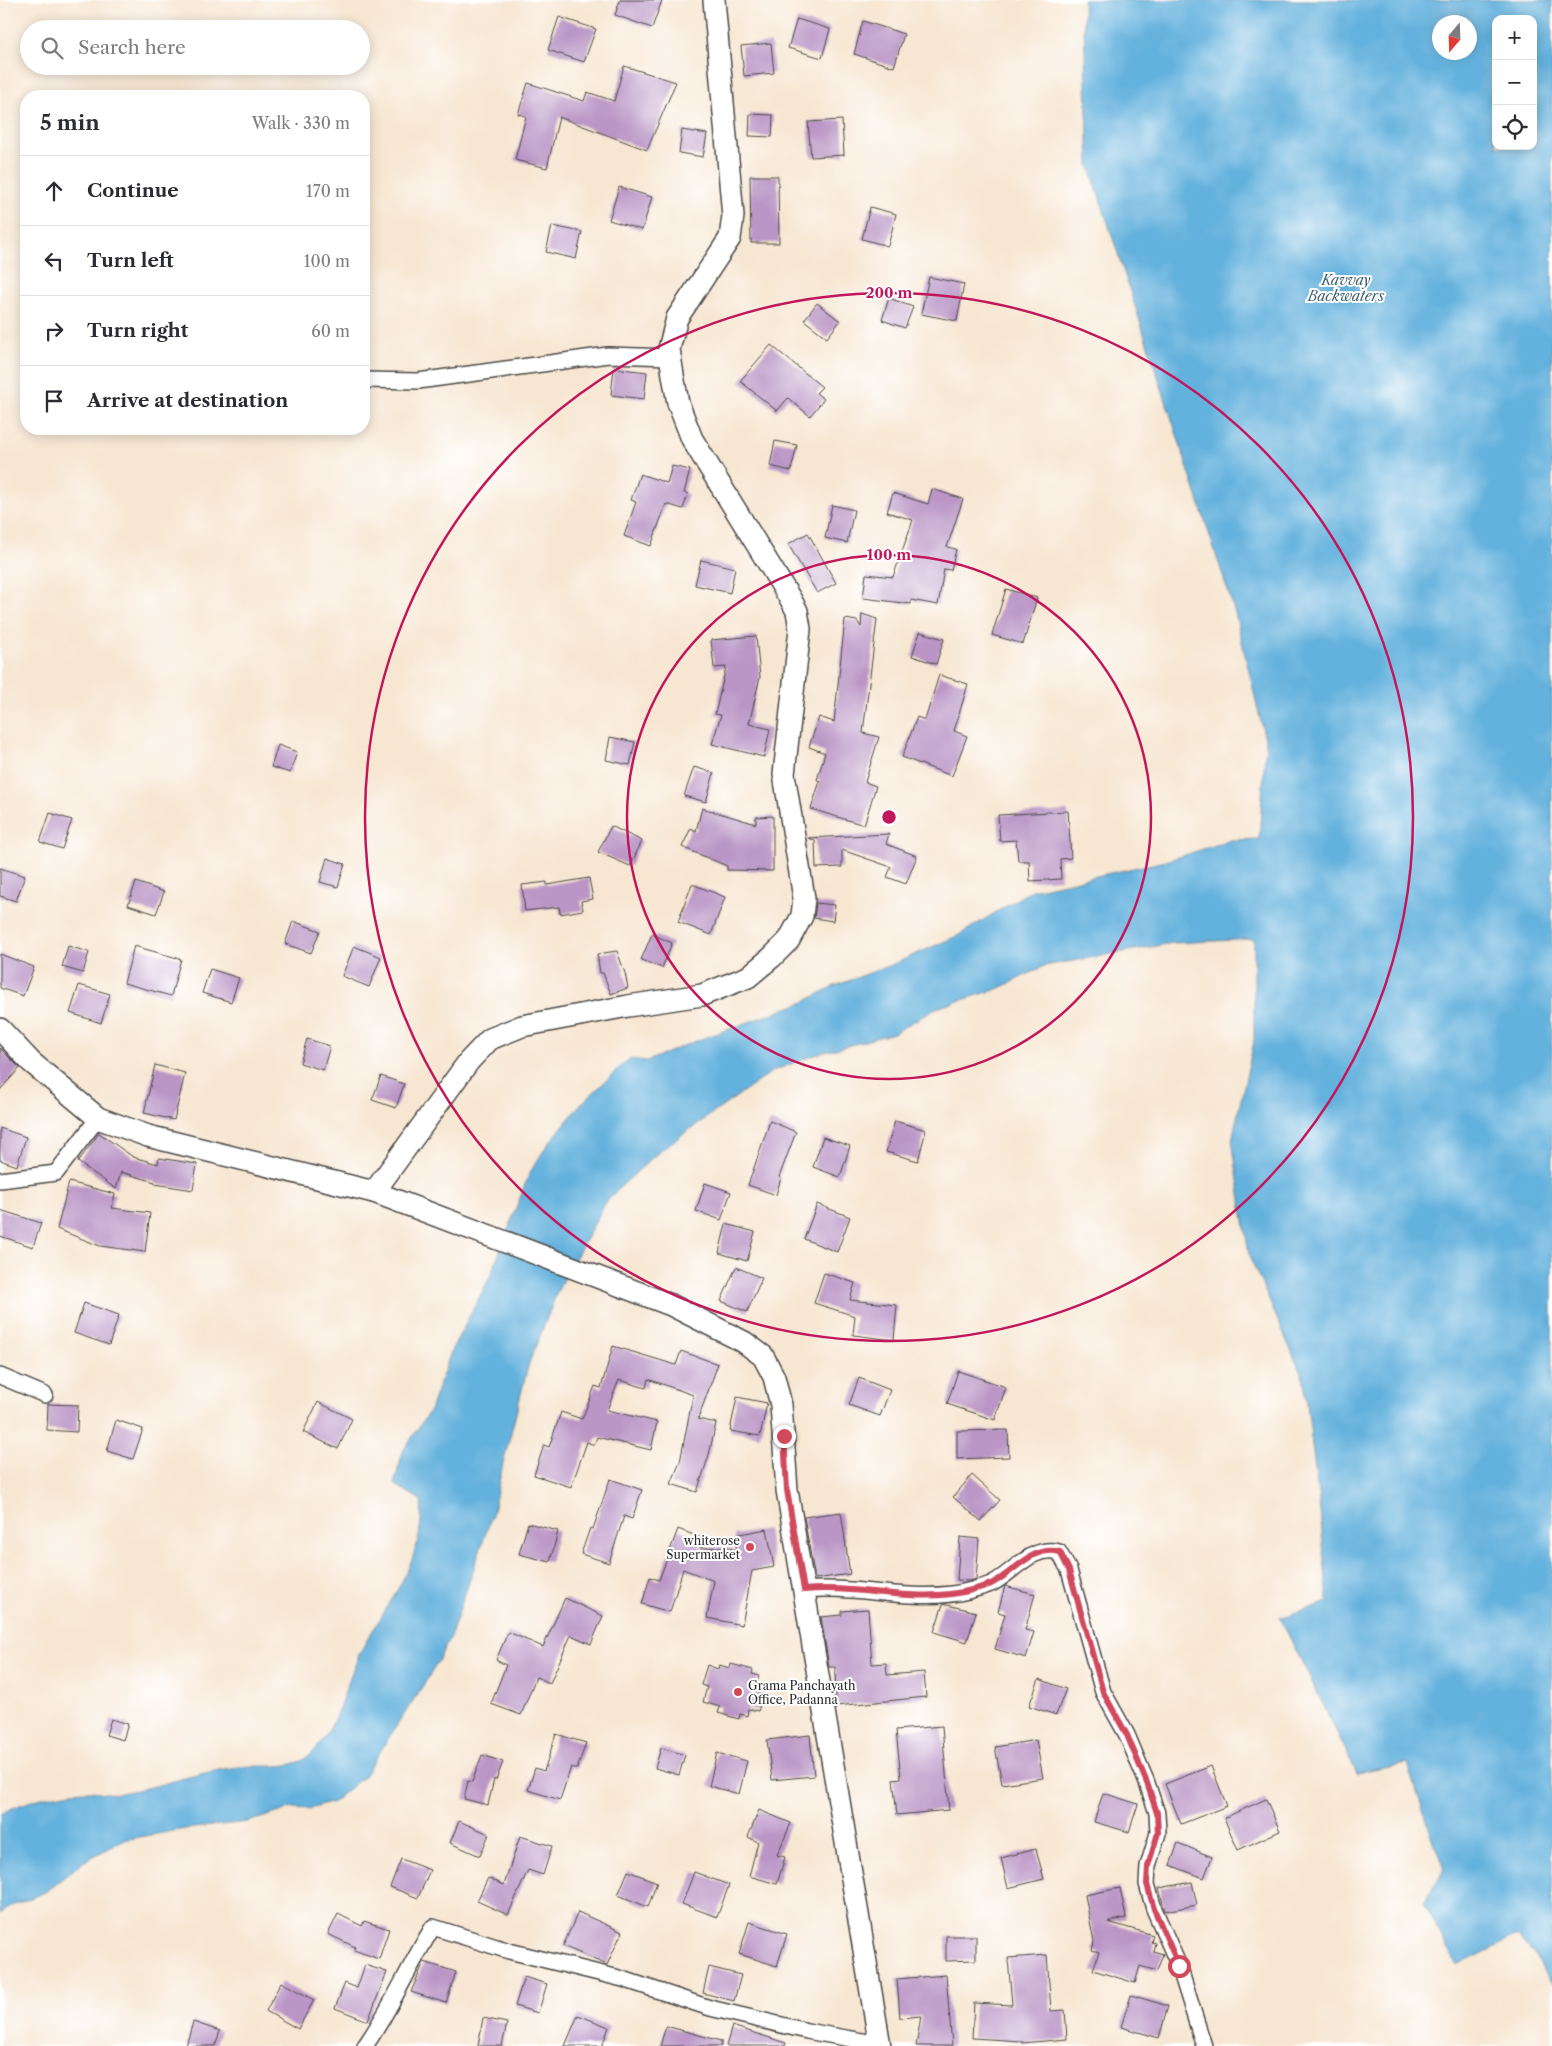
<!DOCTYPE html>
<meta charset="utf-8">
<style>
:root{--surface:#fff;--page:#f7f7f7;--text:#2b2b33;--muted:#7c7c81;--line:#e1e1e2}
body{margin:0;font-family:"Libre Caslon Text",serif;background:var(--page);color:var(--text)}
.controls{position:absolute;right:15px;top:15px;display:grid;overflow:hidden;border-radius:10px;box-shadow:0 2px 12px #0003}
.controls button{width:45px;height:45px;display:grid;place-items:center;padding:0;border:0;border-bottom:1px solid var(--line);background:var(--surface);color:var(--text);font:25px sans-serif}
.compass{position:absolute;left:1432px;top:15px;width:45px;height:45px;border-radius:50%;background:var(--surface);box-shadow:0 2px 12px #0003;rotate:199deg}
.stop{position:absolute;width:15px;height:15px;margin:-11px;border:4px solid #d1495b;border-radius:50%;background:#fff}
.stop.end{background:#d1495b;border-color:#fff;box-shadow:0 1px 5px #0008}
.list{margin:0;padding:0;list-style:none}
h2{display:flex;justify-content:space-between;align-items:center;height:65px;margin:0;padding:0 20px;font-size:21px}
h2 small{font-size:16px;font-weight:400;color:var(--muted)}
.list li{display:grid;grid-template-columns:32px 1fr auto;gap:15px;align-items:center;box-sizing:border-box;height:70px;padding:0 20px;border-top:1px solid var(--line)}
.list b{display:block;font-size:19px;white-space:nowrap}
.list em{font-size:16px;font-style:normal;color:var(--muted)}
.icon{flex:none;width:28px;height:28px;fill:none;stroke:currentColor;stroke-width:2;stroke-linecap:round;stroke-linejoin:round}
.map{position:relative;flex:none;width:1552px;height:2046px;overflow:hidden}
.search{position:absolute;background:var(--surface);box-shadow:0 2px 12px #0003;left:20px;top:20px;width:350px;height:55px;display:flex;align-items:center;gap:12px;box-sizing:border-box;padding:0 18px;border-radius:28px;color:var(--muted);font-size:19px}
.panel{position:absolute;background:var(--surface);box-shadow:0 2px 12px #0003;left:20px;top:90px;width:350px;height:345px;border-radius:20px}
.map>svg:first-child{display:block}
.water{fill:#63b1dd;stroke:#476e84;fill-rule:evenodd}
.building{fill:#ba96c6}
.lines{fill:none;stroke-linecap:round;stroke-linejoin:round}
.street-casing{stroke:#4a4744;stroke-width:18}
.secondary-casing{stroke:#4a4744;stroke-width:24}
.street{stroke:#fff;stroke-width:15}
.secondary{stroke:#fff;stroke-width:21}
.route{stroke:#d1495b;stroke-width:6}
.ring{fill:none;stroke:#c2185b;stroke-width:2.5}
.poi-dot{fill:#d1495b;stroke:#fff;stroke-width:2}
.labels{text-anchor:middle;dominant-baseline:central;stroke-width:4;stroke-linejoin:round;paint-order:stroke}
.poi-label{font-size:12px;fill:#2b2b2b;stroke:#fff;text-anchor:end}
.water-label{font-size:14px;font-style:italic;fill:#416172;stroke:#fff}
.centre{fill:#c2185b;stroke:#fff;stroke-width:2.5}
.ring-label{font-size:15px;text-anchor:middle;font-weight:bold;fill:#c2185b;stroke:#fff;stroke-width:4;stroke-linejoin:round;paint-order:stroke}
</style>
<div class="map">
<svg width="1552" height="2046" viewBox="0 0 1552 2046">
<rect width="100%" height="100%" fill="#fff"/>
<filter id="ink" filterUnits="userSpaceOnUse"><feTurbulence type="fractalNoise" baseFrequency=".02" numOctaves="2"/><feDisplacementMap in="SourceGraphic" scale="10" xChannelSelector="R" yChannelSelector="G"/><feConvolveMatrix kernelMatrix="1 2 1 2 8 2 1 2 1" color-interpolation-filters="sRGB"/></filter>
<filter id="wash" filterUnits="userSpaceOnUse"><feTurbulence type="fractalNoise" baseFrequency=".0096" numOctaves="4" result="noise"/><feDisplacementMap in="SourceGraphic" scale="20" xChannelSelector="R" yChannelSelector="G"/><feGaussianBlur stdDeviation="1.12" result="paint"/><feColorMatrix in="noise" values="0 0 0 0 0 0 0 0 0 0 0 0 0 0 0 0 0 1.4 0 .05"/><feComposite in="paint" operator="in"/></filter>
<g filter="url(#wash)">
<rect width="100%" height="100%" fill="#f7e6d1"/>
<path class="water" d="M1083 0H1552V1984L1533 1953 1517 1936 1457 1966 1423 1903 1444 1870 1407 1764 1357 1773 1280 1618 1328 1602 1320 1510 1304 1380 1249 1255 1232 1140 1254 1041V939L1173 943 1044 966 998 989 936 1008 894 1033 817 1054 773 1071 662 1149 616 1191 605 1204 558 1290 529 1363 503 1464 492 1515 450 1638 435 1667 364 1776 333 1802 310 1809 293 1808 248 1822 185 1829 123 1840 83 1862 45 1892 14 1905 0 1914V1814C25 1801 55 1793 83 1791 95 1790 109 1795 121 1793 161 1787 199 1771 239 1767 260 1764 291 1771 309 1756 340 1728 345 1679 364 1645 391 1599 426 1556 421 1500L394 1484 403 1451 430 1410 452 1349 490 1277 529 1174 546 1147 579 1106 629 1059 647 1061 696 1041 804 1002 832 987 896 963 959 935 1032 890 1166 861 1231 840 1259 839 1266 743 1235 613 1089 165ZM1496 19H1533V146H1496ZM1440 22H1470V52H1440Z"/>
<g id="blocks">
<g class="building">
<path d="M620 0H662L652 28 615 15Z"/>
<path d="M559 17 596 29 584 62 548 50Z"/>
<path d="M797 19 830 29 822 58 788 48Z"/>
<path d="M863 21 904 34 894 67 854 54Z"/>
<path d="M771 43 774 73 744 76 741 46Z"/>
<path d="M624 66 676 82 647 150 559 117 547 168 515 160 526 116 518 114 528 83 584 101 587 92 614 101Z"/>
<path d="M750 114 773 115 772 137 749 136Z"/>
<path d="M842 120 844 155 811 157 808 122Z"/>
<path d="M682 130 707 134 703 157 679 153Z"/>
<path d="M750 176H778L779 243H751Z"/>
<path d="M619 187 652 197 642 230 609 220Z"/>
<path d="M870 207 896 214 888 246 862 239Z"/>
<path d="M552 226 582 232 576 259 546 252Z"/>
<path d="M929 277 964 284 957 321 921 314Z"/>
<path d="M889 298 913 307 905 328 882 320Z"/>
<path d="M817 303 840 321 827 338 804 320Z"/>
<path d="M771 345 822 387 816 393 824 399 810 416 788 398 777 411 740 381Z"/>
<path d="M614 368 647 372 644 399 611 395Z"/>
<path d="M775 441 797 445 791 471 770 466Z"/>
<path d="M672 466 690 470 684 493 688 494 683 509 666 504 651 546 624 536 636 502 631 500 640 474 667 483Z"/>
<path d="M932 489 963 499 947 547 956 549 951 570 944 569 938 605 911 600V604L863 598 866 574 893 577 913 520 887 512 893 493 928 504Z"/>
<path d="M832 505 854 510 847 543 825 538Z"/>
<path d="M808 533 836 583 817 593 788 544Z"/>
<path d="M701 560 735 568 730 593 695 585Z"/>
<path d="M1006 589 1037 598 1023 644 992 635Z"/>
<path d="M862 614 877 619 863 733 879 737 865 782 876 786 864 825 811 809 820 781 817 780 825 753 809 747 819 717 834 722 845 619 857 621 861 627Z"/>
<path d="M920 632 944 639 936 664 912 656Z"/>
<path d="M756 636 760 677 749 724 770 729 764 757 712 744 721 715 715 714 726 667 714 668 711 640Z"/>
<path d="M939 675 968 684 954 731 967 736 952 776 902 757 917 717 925 720Z"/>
<path d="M610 737 635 742 630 765 606 760Z"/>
<path d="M278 745 297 752 290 773 271 767Z"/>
<path d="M694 767 714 773 706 802 684 796Z"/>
<path d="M702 808 756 824V817L773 816V871L727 870V866L682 847 691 828 696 831Z"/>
<path d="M1068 811 1071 858 1060 859 1061 879 1030 881 1029 861H1018L1016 840 1000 841 998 815Z"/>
<path d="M50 813 72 820 62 849 40 842Z"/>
<path d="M611 826 642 841 630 866 598 852Z"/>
<path d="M889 834 886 844 917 856 906 884 887 877 891 867 842 850V867L816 868 815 840 808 838Z"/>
<path d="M327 858 345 864 338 887 320 882Z"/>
<path d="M0 868 25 876 16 901 0 896Z"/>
<path d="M589 878 593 899 581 901 583 910 560 914 559 907 525 911 522 885 547 882V885Z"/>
<path d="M136 882 164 892 156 914 128 905Z"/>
<path d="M692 884 725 897 711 935 678 922Z"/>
<path d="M816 903 835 905 833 921 814 918Z"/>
<path d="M293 921 320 931 311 953 285 944Z"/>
<path d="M652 934 672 943 662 968 641 960Z"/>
<path d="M68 946 89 952 83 973 62 967Z"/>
<path d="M134 946 181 959 171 996 124 983Z"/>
<path d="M354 946 381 957 369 987 342 976Z"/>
<path d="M617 951 625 973 628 988 611 994 603 973H600L597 954Z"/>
<path d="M0 954 34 967 23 996 0 988Z"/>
<path d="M210 969 239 978 231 1002 202 993Z"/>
<path d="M79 985 110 994 101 1023 70 1013Z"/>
<path d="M307 1039 330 1046 323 1070 300 1063Z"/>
<path d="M0 1048 20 1068 0 1090Z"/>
<path d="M155 1065 185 1073 174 1120 144 1113Z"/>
<path d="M381 1076 404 1084 396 1108 372 1100Z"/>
<path d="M770 1121 796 1132 779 1177 781 1178 776 1195 748 1185Z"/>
<path d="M895 1121 926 1130 918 1161 886 1152Z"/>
<path d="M0 1128 26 1137 17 1166 0 1160Z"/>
<path d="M99 1133 133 1157 158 1164 159 1158 197 1164 193 1190 155 1184V1182L121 1172 116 1189 78 1162Z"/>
<path d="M823 1137 850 1146 840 1177 813 1167Z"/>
<path d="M69 1182 115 1194 112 1208 150 1213 145 1252 100 1246 57 1229Z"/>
<path d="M705 1183 731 1192 721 1220 696 1211Z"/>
<path d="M817 1204 850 1217 837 1252 804 1239Z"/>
<path d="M0 1210 41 1223 33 1247 0 1236Z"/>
<path d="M726 1224 755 1232 747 1261 719 1253Z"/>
<path d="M736 1267 762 1278 747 1312 721 1301Z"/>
<path d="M824 1273 855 1283 850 1300 897 1305 894 1340 853 1335 855 1316 814 1303Z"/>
<path d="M84 1303 119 1315 109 1345 74 1333Z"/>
<path d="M613 1346 676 1365 681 1351 718 1364 698 1419 716 1423 709 1455 697 1492 671 1484 680 1462 693 1395 648 1379 646 1388 619 1380 607 1410 657 1422 651 1450 597 1437 594 1445 587 1442 571 1487 534 1475 544 1445 549 1447 561 1412 582 1419 595 1386 601 1388Z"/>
<path d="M958 1371 1006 1387 995 1420 947 1404Z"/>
<path d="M859 1378 890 1390 880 1416 849 1405Z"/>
<path d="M737 1397 767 1403 760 1436 730 1431Z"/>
<path d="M318 1402 352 1419 338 1449 303 1432Z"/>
<path d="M48 1404 78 1405 77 1432 47 1430Z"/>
<path d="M116 1420 143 1429 133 1459 107 1451Z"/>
<path d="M1008 1430 1009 1457 957 1459V1431Z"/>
<path d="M972 1475 1000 1500 981 1521 953 1497Z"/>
<path d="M610 1479 642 1490 632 1519 624 1516 609 1563 581 1554 590 1528 593 1529Z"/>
<path d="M841 1512 850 1574 815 1579 804 1517Z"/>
<path d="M528 1523 558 1531 550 1562 519 1554Z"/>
<path d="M678 1529 704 1539 700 1548 726 1547 737 1551 734 1535 767 1529 774 1567 752 1571 742 1625 707 1618 714 1581 683 1569 670 1612 642 1604 650 1577 659 1580Z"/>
<path d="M960 1537 979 1539 976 1579 970 1581 957 1580Z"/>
<path d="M1005 1586 1035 1594 1025 1630 1034 1632 1026 1658 995 1649 1005 1614 998 1612Z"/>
<path d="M565 1598 603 1616 591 1644 571 1635 550 1683 536 1677 521 1715 491 1704 506 1665 496 1660 508 1632 543 1647Z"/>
<path d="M943 1604 976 1612 967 1642 934 1632Z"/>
<path d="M868 1609 872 1664 886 1663 887 1675 924 1672 926 1697 836 1706 835 1667H829L821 1617 842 1615V1611Z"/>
<path d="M731 1664 753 1670 752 1674 759 1676 756 1684 766 1687 758 1711 748 1709 747 1716 740 1714 739 1719 718 1713 720 1707 703 1702 707 1687 701 1685 707 1665 718 1669 719 1665 730 1668Z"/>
<path d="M1039 1679 1066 1689 1056 1715 1029 1706Z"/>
<path d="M111 1719 128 1724 123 1740 106 1735Z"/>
<path d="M942 1726 949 1810 897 1815 893 1779 901 1778 896 1730Z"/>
<path d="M556 1734 586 1743 577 1769 571 1767 560 1800 528 1790 535 1768 544 1771Z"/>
<path d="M810 1735 814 1776 772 1780 767 1740Z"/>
<path d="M1036 1740 1043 1778 1002 1784 995 1747Z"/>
<path d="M661 1748 685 1755 679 1775 655 1768Z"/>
<path d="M717 1753 747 1761 739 1794 709 1786Z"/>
<path d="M482 1755 503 1762 496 1780 494 1779 488 1805 464 1799 468 1781 472 1782Z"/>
<path d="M1211 1766 1227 1806 1181 1824 1165 1784Z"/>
<path d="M1103 1793 1138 1804 1129 1832 1094 1822Z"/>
<path d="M1266 1799 1280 1831 1238 1850 1224 1818Z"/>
<path d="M759 1810 791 1823 777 1855 785 1857 777 1884 749 1876 758 1842 748 1837Z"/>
<path d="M459 1821 489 1834 480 1856 450 1843Z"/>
<path d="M520 1836 552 1846 543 1875 528 1870 508 1915 477 1901 488 1878 504 1885Z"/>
<path d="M1178 1843 1212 1857 1204 1878 1170 1865Z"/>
<path d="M1036 1849 1044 1879 1008 1888 1001 1858Z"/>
<path d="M401 1859 430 1870 418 1898 390 1887Z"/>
<path d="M628 1871 657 1882 648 1907 618 1895Z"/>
<path d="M694 1872 729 1885 717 1917 682 1904Z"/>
<path d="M1192 1882 1197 1905 1165 1911 1159 1888Z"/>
<path d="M1120 1888 1126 1918 1108 1922 1153 1935 1151 1942 1155 1943 1153 1951 1163 1954 1157 1971 1140 1966 1135 1983 1093 1970 1099 1952 1092 1950 1094 1942 1085 1895Z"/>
<path d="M578 1912 622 1932 607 1965 563 1946Z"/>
<path d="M338 1914 362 1926 364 1921 389 1929 379 1959 354 1950 355 1947 328 1934Z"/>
<path d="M749 1922 787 1934 777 1966 739 1954Z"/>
<path d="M946 1936H976V1960L946 1961Z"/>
<path d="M1047 1955 1051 2011 1065 2010 1067 2039 1022 2043V2041L972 2038 974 2003 1012 2005 1008 1958Z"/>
<path d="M424 1962 456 1972 446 2003 411 1992Z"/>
<path d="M365 1965 387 1972 368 2021 335 2008 345 1983 357 1988Z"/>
<path d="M709 1967 741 1975 734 2001 703 1993Z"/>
<path d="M946 1975 952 2046H916L921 2016 900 2018 897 1979Z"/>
<path d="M524 1977 547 1984 538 2013 515 2006Z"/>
<path d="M281 1982 314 2000 298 2029 266 2011Z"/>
<path d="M1131 1995 1168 2006 1159 2038 1121 2027Z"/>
<path d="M578 2015 609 2027 602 2046H565Z"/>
<path d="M483 2018 507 2023 502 2046H478Z"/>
<path d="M193 2022 220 2031 215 2046H186Z"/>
<path d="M666 2026 721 2041V2046H660Z"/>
<path d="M732 2026 786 2043 785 2046H726Z"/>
</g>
</g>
</g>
<g filter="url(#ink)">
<use href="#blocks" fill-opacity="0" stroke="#4a4744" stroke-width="1"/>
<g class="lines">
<g class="street-casing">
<g id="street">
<path d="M364 380 418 381 608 355 671 357"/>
<path d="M0 1180 56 1173 98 1118"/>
<path d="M0 1376 45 1395"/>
<path d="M804 1590C859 1584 917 1605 972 1590 978 1588 987 1586 993 1583 1015 1571 1032 1545 1059 1552L1069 1570 1103 1692 1127 1735 1147 1783 1157 1813 1158 1833 1148 1866 1147 1884 1154 1909 1179 1966 1204 2046"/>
<path d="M365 2046C391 2009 409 1966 433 1927L509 1951 623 1979 710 2008 807 2031 879 2044"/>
</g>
</g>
<g class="secondary-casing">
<g id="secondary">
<path d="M0 1029 31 1062 98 1118 148 1136 374 1192 671 1305 744 1342 763 1356 774 1377 781 1405 787 1490 880 2046"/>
<path d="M374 1192 469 1061 490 1039 522 1026 628 1006 702 995 748 977 772 957 789 940 802 916 804 898 784 774 800 629 797 611 791 600 692 439 678 403 673 375 669 349 677 318 730 238 733 216 714 0"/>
</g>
</g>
<use href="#street" class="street"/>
<use href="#secondary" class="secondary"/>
</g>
</g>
<g class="lines" filter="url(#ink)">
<path class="route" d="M784 1436 787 1490 804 1590C859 1584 916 1605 972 1590 978 1588 987 1586 993 1583 1016 1571 1032 1545 1060 1552L1069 1570 1103 1692 1127 1735 1147 1783 1157 1813 1158 1833 1148 1866 1147 1884 1154 1909 1179 1966"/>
</g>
<g class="ring">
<circle cx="889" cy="817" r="262"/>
<circle cx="889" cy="817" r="524"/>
</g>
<g class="poi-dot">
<circle cx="750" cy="1547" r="5"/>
<circle cx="738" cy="1692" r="5"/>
</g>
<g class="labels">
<g class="poi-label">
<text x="740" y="1540">whiterose<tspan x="740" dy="14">Supermarket</tspan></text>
<text x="748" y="1685" text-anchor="start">Grama Panchayath<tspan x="748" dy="14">Office, Padanna</tspan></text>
</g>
<g class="water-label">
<text x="1346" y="280">Kavvay<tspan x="1346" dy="16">Backwaters</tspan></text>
</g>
</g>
<circle cx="889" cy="817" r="8" class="centre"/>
<g class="ring-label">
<text x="889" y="298">200 m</text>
<text x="889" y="560">100 m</text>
</g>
</svg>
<div class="controls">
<button>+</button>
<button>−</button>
<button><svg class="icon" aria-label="locate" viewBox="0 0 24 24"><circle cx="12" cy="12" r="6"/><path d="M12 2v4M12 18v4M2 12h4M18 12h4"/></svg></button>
</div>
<svg class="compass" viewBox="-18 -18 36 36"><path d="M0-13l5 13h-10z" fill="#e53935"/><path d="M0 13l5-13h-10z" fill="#7c7c81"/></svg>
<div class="stop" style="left:1179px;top:1966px"></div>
<div class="stop end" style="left:784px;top:1436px"></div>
<div class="search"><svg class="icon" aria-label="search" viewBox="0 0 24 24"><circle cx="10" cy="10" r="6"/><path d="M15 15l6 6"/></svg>Search here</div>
<section class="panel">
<h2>5 min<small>Walk · 330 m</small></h2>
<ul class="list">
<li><svg class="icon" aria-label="ahead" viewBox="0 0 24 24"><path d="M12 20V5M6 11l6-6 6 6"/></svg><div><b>Continue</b></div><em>170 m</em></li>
<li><svg class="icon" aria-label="left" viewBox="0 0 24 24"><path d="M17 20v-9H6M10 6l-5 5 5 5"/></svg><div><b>Turn left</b></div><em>100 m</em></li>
<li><svg class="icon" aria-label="right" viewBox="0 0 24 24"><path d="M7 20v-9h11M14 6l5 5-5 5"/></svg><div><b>Turn right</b></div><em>60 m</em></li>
<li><svg class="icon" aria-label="arrive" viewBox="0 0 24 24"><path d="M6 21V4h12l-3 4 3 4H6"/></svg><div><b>Arrive at destination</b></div></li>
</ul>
</section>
</div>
